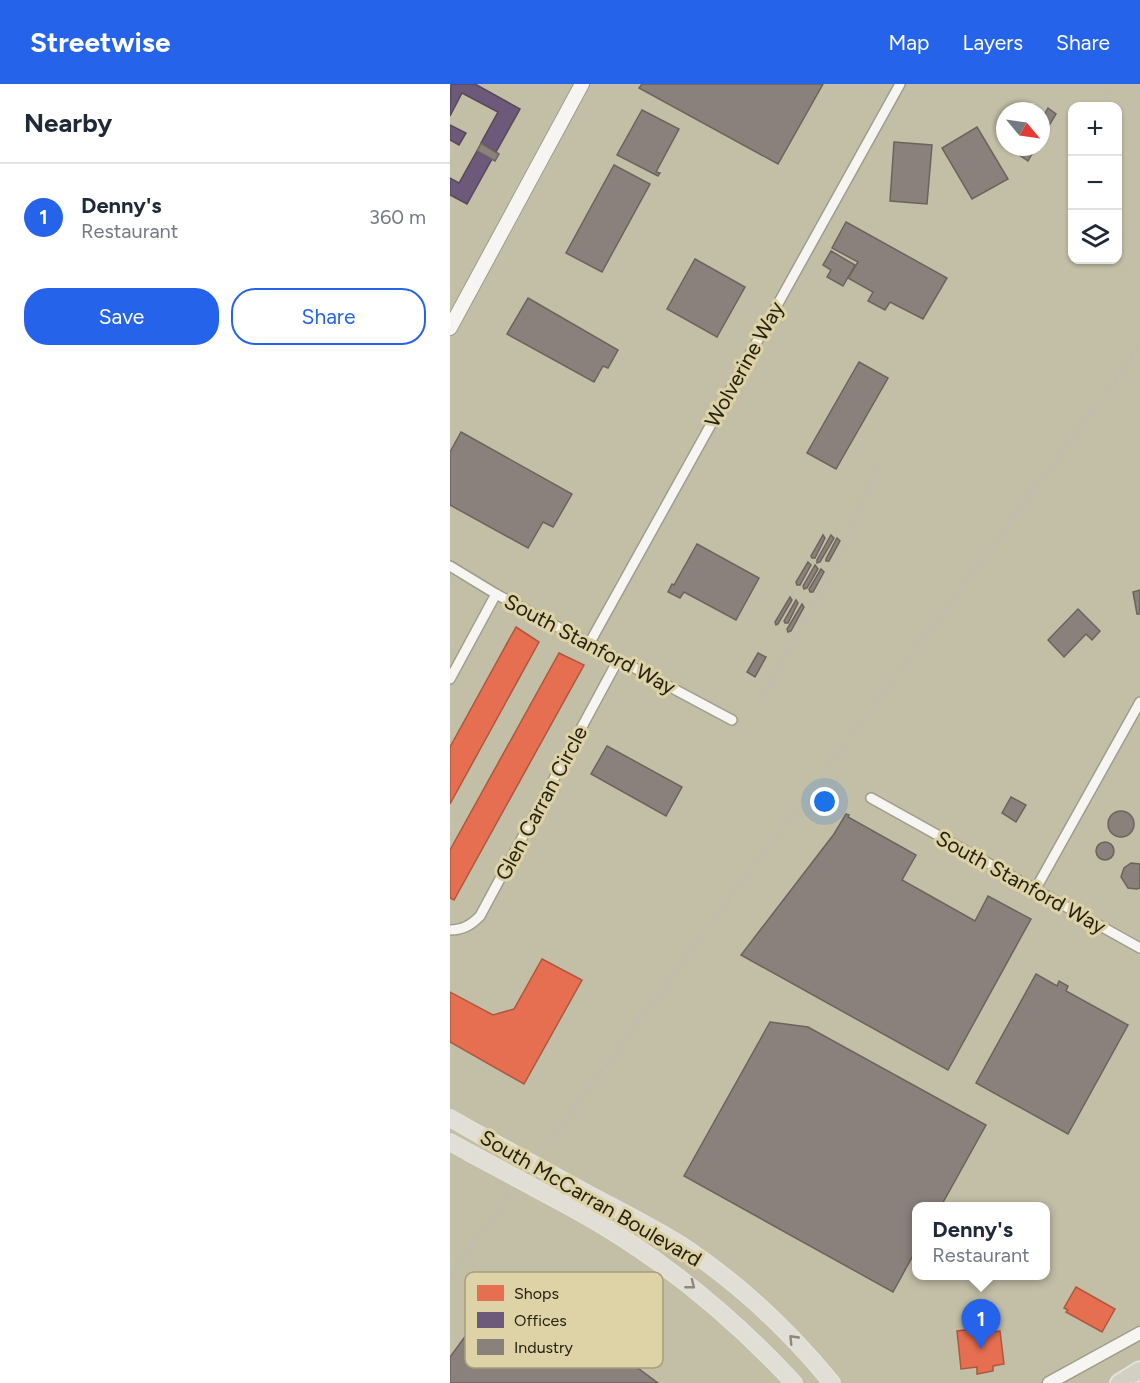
<!DOCTYPE html>
<meta charset="utf-8">
<style>
:root{--surface:#fff;--page:#f6f6f7;--text:#1f2937;--muted:#747a83;--line:#e0e1e3;--accent:#2563eb}
body{margin:0;font-family:Figtree,sans-serif;background:var(--page);color:var(--text)}
.controls{position:absolute;right:18px;top:18px;display:grid;overflow:hidden;border-radius:12px;box-shadow:0 2px 4px #0004}
.controls button{width:54px;height:54px;display:grid;place-items:center;padding:0;border:0;border-bottom:2px solid var(--line);background:var(--surface);color:var(--text);font:30px sans-serif}
.compass{position:absolute;left:546px;top:18px;width:54px;height:54px;border-radius:50%;background:var(--surface);box-shadow:0 2px 4px #0004;rotate:119deg}
.you{position:absolute;left:375px;top:718px;width:21px;height:21px;margin:-15px;border:4px solid #fff;border-radius:50%;background:#1a73e8;box-shadow:0 0 0 9px #1a73e833}
.badge{display:grid;place-items:center;width:39px;height:39px;border-radius:50%;background:var(--accent);color:#fff;font-size:20px;font-weight:700}
.pin{position:absolute;translate:-50% -50px;filter:drop-shadow(0 2px 3px #0008)}
.pin::after{content:'';position:absolute;top:32px;width:21px;height:18px;background:inherit;clip-path:polygon(0 0,100% 0,50% 100%)}
.popup{position:absolute;left:462px;top:1118px;width:138px;height:78px;box-sizing:border-box;display:grid;place-content:center;border-radius:12px;background:var(--surface);filter:drop-shadow(0 2px 4px #0005);font-size:20px;white-space:nowrap;color:var(--muted)}
.popup b{font-size:22px;color:var(--text)}
.popup::after{content:'';position:absolute;left:50%;top:100%;margin-left:-12px;border:12px solid transparent;border-top-color:var(--surface)}
.list{margin:0;padding:0;list-style:none}
h2{display:flex;justify-content:space-between;align-items:center;height:78px;margin:0;padding:0 24px;font-size:26px}
h2 small{font-size:20px;font-weight:400;color:var(--muted)}
.list li{display:grid;grid-template-columns:39px 1fr auto;gap:18px;align-items:center;box-sizing:border-box;height:108px;padding:0 24px;border-top:2px solid var(--line)}
.list b{display:block;font-size:22px;white-space:nowrap}
.list p{margin:0;font-size:20px;white-space:nowrap;color:var(--muted)}
.list em{font-size:20px;font-style:normal;color:var(--muted)}
.actions{display:flex;gap:12px;padding:18px 24px}
.actions a{flex:1;padding:14px 0;border:2px solid var(--accent);border-radius:24px;text-align:center;font-size:21px;color:var(--accent)}
.actions .main{background:var(--accent);color:#fff}
.icon{flex:none;width:33px;height:33px;fill:none;stroke:currentColor;stroke-width:2;stroke-linecap:round;stroke-linejoin:round}
.map{position:relative;flex:none;width:690px;height:1299px;overflow:hidden}
header{display:flex;align-items:center;gap:36px;box-sizing:border-box;height:84px;padding:0 30px;background:var(--accent);color:#fff}
header strong{font-size:28px}
nav{display:flex;gap:33px;margin-inline-start:auto;font-size:21px}
main{display:flex}
aside{flex:1;background:var(--surface)}
.map>svg:first-child{display:block}
.shops{fill:#e76f51;stroke:#ad583d;stroke-width:1.5}
.offices{fill:#6d597a;stroke:#57485a;stroke-width:1.5}
.industry{fill:#8a817c;stroke:#6c645b;stroke-width:1.5}
.lines{fill:none;stroke-linecap:round;stroke-linejoin:round}
.minor-casing{stroke:#a19d8a;stroke-width:12}
.tertiary-casing{stroke:#a19d8a;stroke-width:15}
.secondary-casing{stroke:#a19d8a;stroke-width:16}
.primary-casing{stroke:#e4e2d7;stroke-width:18}
.motorway-casing{stroke:#e4e2d7;stroke-width:20}
.minor{stroke:#f6f5f2;stroke-width:9}
.tertiary{stroke:#f6f5f2;stroke-width:12}
.secondary{stroke:#f6f5f2;stroke-width:14}
.primary{stroke:#e1ded6;stroke-width:15}
.motorway{stroke:#d2d0c3;stroke-width:16}
.rail{stroke:#bdbcb5;stroke-width:3;stroke-dasharray:3 6;stroke-linecap:butt}
.primary-bridge-casing{stroke:#e4e2d7;stroke-width:18;stroke-linecap:butt}
.primary-bridge{stroke:#e1ded6;stroke-width:15}
.oneway{stroke:#8c897c}
.labels{text-anchor:middle;dominant-baseline:central;stroke-width:6;stroke-linejoin:round;paint-order:stroke}
.street-label{font-size:21px;fill:#25210f;stroke:#ddd3a6}
.key{fill:#ddd3a6;stroke:#a69e79;stroke-width:1.5}
.key-label{font-size:16px;fill:#25210f}
</style>
<header>
<strong>Streetwise</strong>
<nav><a>Map</a><a>Layers</a><a>Share</a></nav>
</header>
<main>
<aside>
<h2>Nearby<small></small></h2>
<ul class="list">
<li><span class="badge">1</span><div><b>Denny's</b><p>Restaurant</p></div><em>360 m</em></li>
</ul>
<div class="actions"><a class="main">Save</a><a>Share</a></div>
</aside>
<div class="map">
<svg width="690" height="1299" viewBox="0 0 690 1299">
<rect width="100%" height="100%" fill="#c3bea6"/>
<g class="shops">
<path d="M66 543 89 558 0 720V663Z"/>
<path d="M109 569 134 581 4 816 0 814V766Z"/>
<path d="M92 875 132 896 74 1000 0 958V908L43 931 64 925Z"/>
<path d="M626 1203 665 1225 652 1248 616 1228 618 1226 614 1224Z"/>
<path d="M533 1244 534 1249 550 1247 554 1280 543 1282V1287L527 1290V1283L511 1285 507 1247Z"/>
</g>
<g class="offices">
<path d="M1 0H25L70 25 46 68 31 59 48 28 12 9 0 32Z"/>
<path d="M0 41 16 49 9 61 0 56Z"/>
<path d="M27 67 42 75 17 120 0 111V94L9 99Z"/>
</g>
<g class="industry">
<path d="M192 0H373L328 80 189 4Z"/>
<path d="M598 24 606 30 591 55V29L594 31Z"/>
<path d="M192 26 229 45 206 88 210 89 208 92 167 71Z"/>
<path d="M527 43 558 95 522 115 492 64Z"/>
<path d="M444 58 482 61 477 120 440 117Z"/>
<path d="M31 59 49 70 45 77 27 67Z"/>
<path d="M564 63H586L578 77 562 66Z"/>
<path d="M164 81 200 100 152 188 116 169Z"/>
<path d="M396 138 497 194 473 235 440 218 435 226 418 217 423 208 398 194 408 178 382 164Z"/>
<path d="M381 167 405 181 393 202 377 193 381 186 373 181Z"/>
<path d="M245 175 295 203 267 253 217 225Z"/>
<path d="M78 214 168 266 158 284 153 282 144 298 57 250Z"/>
<path d="M409 278 438 294 386 385 357 369Z"/>
<path d="M11 348 122 410 103 443 93 438 78 464 0 421V368Z"/>
<path d="M373 451 375 454 365 474H362L361 472Z"/>
<path d="M381 451 384 454 370 478 367 479V476Z"/>
<path d="M387 454 390 457 379 477H376V475Z"/>
<path d="M247 460 309 494 286 536 234 508 230 514 218 508 222 500 224 501Z"/>
<path d="M358 478 361 481 350 501H347L346 498Z"/>
<path d="M365 481 368 485 357 504 354 505 353 502Z"/>
<path d="M371 485 374 488 363 508H360L359 505Z"/>
<path d="M690 506V530H687L683 508Z"/>
<path d="M340 513 342 516 328 540 326 541 325 538Z"/>
<path d="M346 516 348 519 338 539H335L334 537Z"/>
<path d="M352 520 354 523 341 547 338 548 337 545Z"/>
<path d="M628 525 650 547 642 556 636 550 614 573 598 556Z"/>
<path d="M308 569 316 573 305 593 297 588Z"/>
<path d="M157 662 232 703 216 732 141 690Z"/>
<path d="M561 713 576 721 566 738 552 729Z"/>
<circle cx="671" cy="740" r="13"/>
<path d="M396 730 399 731 398 733 466 771 452 796 525 837 538 812 581 835 498 986 291 871 384 750Z"/>
<circle cx="655" cy="767" r="9"/>
<path d="M681 779 690 780V804L687 805 678 804 671 793 674 784Z"/>
<path d="M586 890 607 902 609 897 618 902 616 907 678 941 618 1050 526 999Z"/>
<path d="M320 938 358 943 536 1041 491 1122H466V1166L443 1208 234 1092Z"/>
<path d="M61 1190 208 1299H0V1273Z"/>
</g>
<g class="lines">
<g class="minor-casing">
<g id="minor">
<path d="M0 482 46 510 282 636"/>
<path d="M139 560 450 0"/>
<path d="M0 595 46 510"/>
<path d="M421 714 690 864"/>
<path d="M585 806 690 618"/>
<path d="M0 846C13 846 21 841 30 832L168 576"/>
</g>
</g>
<g class="tertiary-casing">
<path id="tertiary" d="M599 1299 690 1249"/>
</g>
<g class="secondary-casing">
<path id="secondary" d="M0 244 132 0"/>
</g>
<g class="primary-casing">
<g id="primary">
<path d="M0 1034 30 1051"/>
<path d="M0 1058 18 1068"/>
<path d="M136 1109C170 1127 205 1144 237 1165 292 1202 340 1248 382 1299"/>
<path d="M124 1125C208 1171 279 1229 344 1299"/>
</g>
</g>
<g class="motorway-casing">
<path id="motorway" d="M669 1299 690 1286"/>
</g>
<use href="#minor" class="minor"/>
<use href="#tertiary" class="tertiary"/>
<use href="#secondary" class="secondary"/>
<use href="#primary" class="primary"/>
<use href="#motorway" class="motorway"/>
<g class="rail">
<path d="M648 22 665 0"/>
<path d="M314 612 392 467 429 379"/>
<path d="M0 1192 690 262"/>
</g>
<g class="primary-bridge-casing">
<g id="primary-bridge">
<path d="M30 1051 136 1109"/>
<path d="M18 1068 124 1125"/>
</g>
</g>
<use href="#primary-bridge" class="primary-bridge"/>
</g>
<defs><path id="oneway-chevron" d="M-2-3.5L2.5 0L-2 3.5" fill="none" stroke-width="1.6" stroke-linecap="round" stroke-linejoin="round" transform="scale(1.5)"/></defs>
<g class="oneway">
<use href="#oneway-chevron" transform="translate(241 1201) rotate(38)"/>
<use href="#oneway-chevron" transform="translate(343 1255) rotate(-134)"/>
</g>
<g class="labels">
<g class="street-label">
<text transform="translate(294 280) rotate(-61)">Wolverine Way</text>
<text transform="translate(140 560) rotate(28)">South Stanford Way</text>
<text transform="translate(91 719) rotate(-62)">Glen Carran Circle</text>
<text transform="translate(571 798) rotate(29)">South Stanford Way</text>
<text transform="translate(141 1114) rotate(30)">South McCarran Boulevard</text>
</g>
</g>
<rect x="15" y="1188" width="198" height="96" rx="9" class="key"/>
<rect x="27" y="1201" width="27" height="16" fill="#e76f51"/>
<rect x="27" y="1228" width="27" height="16" fill="#6d597a"/>
<rect x="27" y="1255" width="27" height="16" fill="#8a817c"/>
<g class="key-label">
<text x="64" y="1215">Shops</text>
<text x="64" y="1242">Offices</text>
<text x="64" y="1269">Industry</text>
</g>
</svg>
<div class="controls">
<button>+</button>
<button>−</button>
<button><svg class="icon" aria-label="layers" viewBox="0 0 24 24"><path d="M12 4l9 5-9 5-9-5zM3 14l9 5 9-5"/></svg></button>
</div>
<svg class="compass" viewBox="-18 -18 36 36"><path d="M0-13l5 13h-10z" fill="#e53935"/><path d="M0 13l5-13h-10z" fill="#747a83"/></svg>
<div class="you"></div>
<div class="pin badge" style="left:531px;top:1265px">1</div>
<div class="popup"><b>Denny's</b>Restaurant</div>
</div>
</main>
